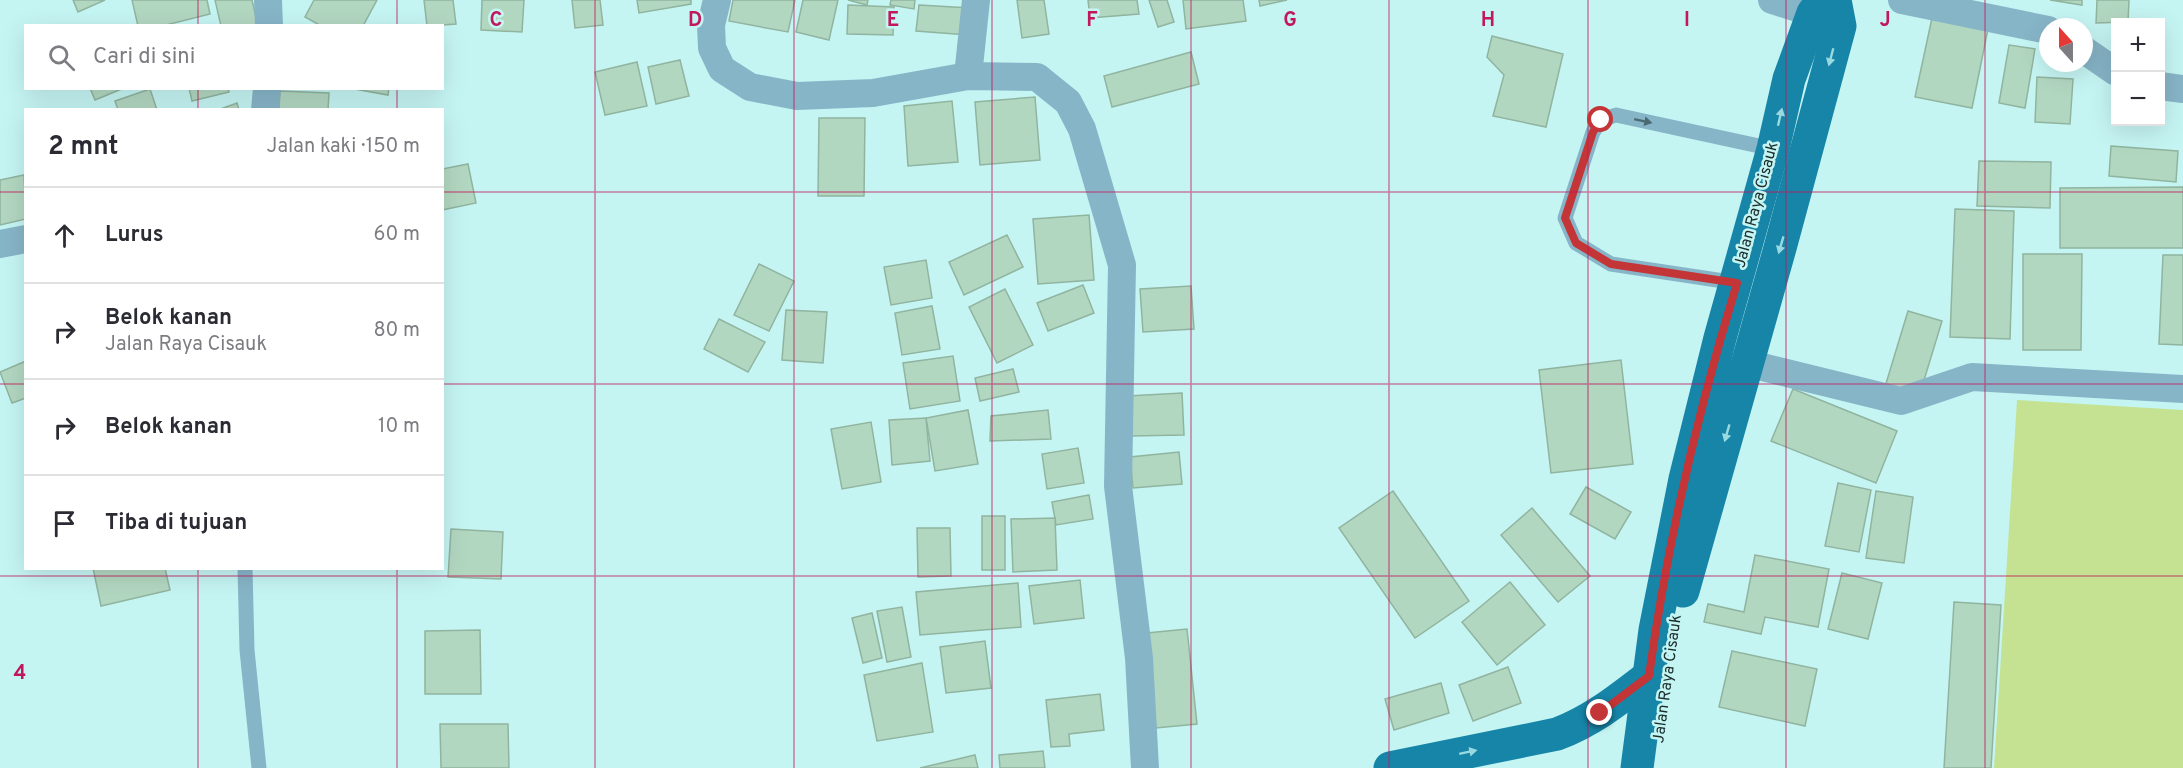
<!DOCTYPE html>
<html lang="id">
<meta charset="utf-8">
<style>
:root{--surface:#fff;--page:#f2f2f3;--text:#2b2b33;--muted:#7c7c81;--line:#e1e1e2}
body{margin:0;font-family:Overpass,sans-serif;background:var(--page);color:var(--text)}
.controls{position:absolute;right:18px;top:18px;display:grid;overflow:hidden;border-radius:0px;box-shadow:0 6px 24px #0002}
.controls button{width:54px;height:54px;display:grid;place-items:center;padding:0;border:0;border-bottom:2px solid var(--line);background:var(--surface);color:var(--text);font:30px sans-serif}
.compass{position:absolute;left:2039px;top:18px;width:54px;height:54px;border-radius:50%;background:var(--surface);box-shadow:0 6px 24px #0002;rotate:339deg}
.stop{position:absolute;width:18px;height:18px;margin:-14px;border:4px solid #c43537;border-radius:50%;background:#fff}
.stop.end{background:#c43537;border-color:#fff;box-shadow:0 2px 6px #0008}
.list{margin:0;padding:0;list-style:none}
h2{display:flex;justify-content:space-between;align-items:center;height:78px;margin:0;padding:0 24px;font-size:26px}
h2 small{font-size:20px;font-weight:400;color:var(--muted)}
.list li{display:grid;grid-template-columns:39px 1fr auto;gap:18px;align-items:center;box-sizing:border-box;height:96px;padding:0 24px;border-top:2px solid var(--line)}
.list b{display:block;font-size:22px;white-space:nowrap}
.list p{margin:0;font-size:20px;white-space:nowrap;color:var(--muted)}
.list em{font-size:20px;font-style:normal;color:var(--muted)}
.icon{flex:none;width:33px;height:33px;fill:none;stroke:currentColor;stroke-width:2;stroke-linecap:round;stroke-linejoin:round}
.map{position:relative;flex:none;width:2183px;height:768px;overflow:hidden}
.search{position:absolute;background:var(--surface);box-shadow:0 6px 24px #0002;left:24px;top:24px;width:420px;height:66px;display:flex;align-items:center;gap:15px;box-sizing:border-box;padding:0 21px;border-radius:0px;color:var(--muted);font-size:22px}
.panel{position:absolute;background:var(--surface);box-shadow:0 6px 24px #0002;left:24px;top:108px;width:420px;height:462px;border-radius:0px}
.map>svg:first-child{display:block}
.green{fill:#c4e292}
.building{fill:#b2d7c1;stroke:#90b49f;stroke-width:1.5}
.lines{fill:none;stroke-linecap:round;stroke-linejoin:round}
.lane{stroke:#87b5c8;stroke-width:15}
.street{stroke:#87b5c8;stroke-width:28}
.primary{stroke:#1685a8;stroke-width:33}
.oneway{fill:#99d9e0}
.oneway2{fill:#4b6a72}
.route{stroke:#c43537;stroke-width:8}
.grid{fill:none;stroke:#c2185b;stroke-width:1.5;stroke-opacity:0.55}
.labels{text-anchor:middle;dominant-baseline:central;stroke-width:5;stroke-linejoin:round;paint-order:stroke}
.street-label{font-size:16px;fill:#1a2d2c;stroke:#c5f5f3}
.grid-label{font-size:20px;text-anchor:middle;font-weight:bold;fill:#c2185b;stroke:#c5f5f3;stroke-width:5;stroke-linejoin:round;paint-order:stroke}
</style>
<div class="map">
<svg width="2183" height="768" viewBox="0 0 2183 768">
<rect width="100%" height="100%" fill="#c5f5f3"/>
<path class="green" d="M2017 400 2183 410V768H1994Z"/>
<g class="building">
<path d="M73 0H105L78 12Z"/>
<path d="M132 0H207L210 14 162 26H138Z"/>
<path d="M215 0H252L258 26H221Z"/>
<path d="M314 0H377L363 26H321L305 17Z"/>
<path d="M424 0H453L456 24 427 26Z"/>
<path d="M482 0H524L522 32 481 30Z"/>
<path d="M572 0H600L603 25 575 28Z"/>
<path d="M637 0H691V4L639 13Z"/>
<path d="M733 0H795L788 32 729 21Z"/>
<path d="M803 0H838L829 40 796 32Z"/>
<path d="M848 0H868L867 5Z"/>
<path d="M891 0H915L914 9 890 5Z"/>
<path d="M1017 0H1044L1049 34 1022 38Z"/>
<path d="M1088 0H1137L1139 14 1090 18Z"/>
<path d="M1149 0H1167L1174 22 1158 27Z"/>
<path d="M1183 0H1243L1246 21 1186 29Z"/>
<path d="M1259 0H1287L1260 6Z"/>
<path d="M2050 0H2082V5Z"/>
<path d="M2097 0H2129L2128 22 2096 23Z"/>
<path d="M848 5 894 7 893 35 847 34Z"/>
<path d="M919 5 970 8 968 35 916 31Z"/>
<path d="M1932 18 1988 29 1972 108 1915 97Z"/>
<path d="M1492 36 1563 54 1546 127 1493 116 1504 75 1487 57Z"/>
<path d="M2009 45 2035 49 2025 108 1999 103Z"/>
<path d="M1191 52 1199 84 1112 107 1104 76Z"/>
<path d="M680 60 689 96 656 104 648 67Z"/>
<path d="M637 62 647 106 605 115 595 72Z"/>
<path d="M2037 77 2073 79 2070 124 2035 122Z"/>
<path d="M90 88H124L95 100Z"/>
<path d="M189 88H228L229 92 192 101Z"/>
<path d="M349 88H389L388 95Z"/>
<path d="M150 89 157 110H118L115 101Z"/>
<path d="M280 91 329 93 328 110H279Z"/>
<path d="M1035 97 1040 160 980 165 975 102Z"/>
<path d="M952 101 958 162 908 166 904 106Z"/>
<path d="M237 103 239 110H218Z"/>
<path d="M819 118H865L864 196H818Z"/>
<path d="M2111 146 2178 151 2176 182 2109 176Z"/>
<path d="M1979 161 2051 162 2050 208 1977 206Z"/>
<path d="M468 164 476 203 442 210V169Z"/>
<path d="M24 175 26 219 0 225V180Z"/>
<path d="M2183 187V248H2060V188Z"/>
<path d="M1955 209 2014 211 2010 339 1950 337Z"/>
<path d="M1089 215 1094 280 1038 284 1033 219Z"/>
<path d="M1007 235 1023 267 964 295 949 262Z"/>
<path d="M2023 254H2082L2081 350H2023Z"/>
<path d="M2163 255H2183V345L2159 344Z"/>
<path d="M926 260 932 298 891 305 884 267Z"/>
<path d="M759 264 794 281 769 331 734 315Z"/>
<path d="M1083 285 1094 313 1048 331 1037 303Z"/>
<path d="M1191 286 1194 329 1143 332 1140 289Z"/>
<path d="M1005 289 1033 345 997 363 969 307Z"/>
<path d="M932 306 940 349 902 355 895 313Z"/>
<path d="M786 310 827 312 823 363 782 360Z"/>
<path d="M1908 311 1942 321 1918 400 1884 390Z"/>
<path d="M719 319 765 342 748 372 704 349Z"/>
<path d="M953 356 960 401 910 409 903 363Z"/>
<path d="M1621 360 1633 464 1551 473 1539 370Z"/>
<path d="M26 361V398L12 403 0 372Z"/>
<path d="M1013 369 1019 392 980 401 975 378Z"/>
<path d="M1793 389 1897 431 1876 483 1771 441Z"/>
<path d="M1182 393 1184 435 1130 436 1128 396Z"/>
<path d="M968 410 978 464 935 471 926 418Z"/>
<path d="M1048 410 1051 439 990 441 991 416Z"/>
<path d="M926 418 930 461 892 465 889 420Z"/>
<path d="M871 422 881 482 842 489 831 429Z"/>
<path d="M1078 448 1084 483 1047 489 1042 454Z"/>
<path d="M1179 452 1182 484 1133 488 1130 457Z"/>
<path d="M1838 483 1871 490 1859 552 1825 546Z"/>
<path d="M1586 487 1631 512 1615 539 1570 514Z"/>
<path d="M1393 491 1469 601 1415 638 1339 528Z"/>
<path d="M1876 491 1913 497 1904 563 1866 558Z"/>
<path d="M1089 495 1093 519 1056 525 1052 502Z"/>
<path d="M1532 508 1590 576 1558 602 1501 535Z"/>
<rect x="982" y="516" width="23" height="54"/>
<path d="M1055 518 1057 570 1013 572 1011 519Z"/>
<path d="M917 528H950L951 576 918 577Z"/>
<path d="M451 529 503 532 501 579 448 577Z"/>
<path d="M1755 555 1829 569 1818 627 1765 617 1761 634 1704 622 1708 604 1744 612Z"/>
<path d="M93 568H165L170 590 101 606Z"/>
<path d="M1842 573 1882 583 1868 639 1828 629Z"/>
<path d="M1080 580 1084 618 1034 624 1029 586Z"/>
<path d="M1510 582 1545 625 1497 665 1462 622Z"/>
<path d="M1018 583 1021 627 920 635 916 592Z"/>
<path d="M1954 602 2001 605 1991 768H1944Z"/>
<path d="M902 607 911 657 887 662 877 611Z"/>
<path d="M872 613 882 658 863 663 852 618Z"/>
<path d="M1187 629 1197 724 1156 728 1147 633Z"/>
<path d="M480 630 481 694H425V631Z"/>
<path d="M985 641 991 688 946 693 940 647Z"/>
<path d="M1732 651 1817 669 1805 726 1719 707Z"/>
<path d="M922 663 933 732 877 741 864 675Z"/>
<path d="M1508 667 1521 703 1473 721 1459 685Z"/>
<path d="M1441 683 1449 713 1394 730 1385 699Z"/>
<path d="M1100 694 1104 730 1069 734 1070 746 1051 747 1046 700Z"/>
<path d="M440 724H508L509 768H441Z"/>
<path d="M1043 751 1045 768H1000L999 755Z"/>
<path d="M975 755 978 768H920Z"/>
</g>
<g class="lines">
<g class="lane">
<path d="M1737 283 1611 264 1576 243 1565 218 1593 132 1601 120 1616 115 1773 149"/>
<path d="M245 568 247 650 259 768"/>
</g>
<g class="street">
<path d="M268 0 269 26"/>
<path d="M717 0 711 25 712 48 722 69 750 87 797 96 873 93 968 76 1037 77 1068 102 1082 129 1122 265 1118 486 1139 658 1145 768"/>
<path d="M1772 0 1813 13"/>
<path d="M1902 0 2048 30"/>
<path d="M2084 50 2116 72"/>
<path d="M968 76 976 0"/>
<path d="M2160 86 2183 89"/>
<path d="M265 110 267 88"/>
<path d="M0 244 26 239"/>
<path d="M1746 363 1901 401 1972 377 2183 389"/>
</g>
<g class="primary">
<path d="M1683 591 1780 248 1840 26 1835 0"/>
<path d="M1390 768 1557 734C1592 721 1619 699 1649 676"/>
<path d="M1637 768 1655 630 1685 479 1720 338 1773 149 1789 79 1813 13 1823 0"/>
</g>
</g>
<defs><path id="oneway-solid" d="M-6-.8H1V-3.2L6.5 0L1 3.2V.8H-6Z" transform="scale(1.5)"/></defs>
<g class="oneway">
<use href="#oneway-solid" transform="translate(1831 57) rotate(105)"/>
<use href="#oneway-solid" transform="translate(1780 117) rotate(-77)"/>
<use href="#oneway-solid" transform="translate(1781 245) rotate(106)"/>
<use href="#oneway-solid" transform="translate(1727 433) rotate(106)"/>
<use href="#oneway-solid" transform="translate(1468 752) rotate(-12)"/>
</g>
<use class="oneway2" href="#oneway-solid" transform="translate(1643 121) rotate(12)"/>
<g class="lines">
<path class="route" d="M1600 713 1649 676C1667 544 1698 411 1737 283L1611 264 1576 243 1565 218 1593 132 1601 120"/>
</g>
<path class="grid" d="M198 0V26M397 0V26M595 0V768M794 0V768M992 0V768M1191 0V768M1389 0V768M1588 0V768M1786 0V768M1985 0V768M198 88V110M397 88V110M0 192H26M442 192H2183M0 384H26M442 384H2183M198 568V768M397 568V768M0 576H2183"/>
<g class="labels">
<g class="street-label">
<text transform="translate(1757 205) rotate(-75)">Jalan Raya Cisauk</text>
<text transform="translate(1668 679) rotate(-82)">Jalan Raya Cisauk</text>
</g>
</g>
<g class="grid-label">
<text x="496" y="26">C</text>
<text x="695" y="26">D</text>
<text x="893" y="26">E</text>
<text x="1092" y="26">F</text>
<text x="1290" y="26">G</text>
<text x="1488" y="26">H</text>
<text x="1687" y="26">I</text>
<text x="1885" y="26">J</text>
<text x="20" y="679">4</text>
</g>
</svg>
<div class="controls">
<button>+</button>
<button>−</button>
</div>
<svg class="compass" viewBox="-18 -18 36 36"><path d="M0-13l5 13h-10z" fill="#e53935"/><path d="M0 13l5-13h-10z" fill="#7c7c81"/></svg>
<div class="stop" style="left:1601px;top:120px"></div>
<div class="stop end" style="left:1600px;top:713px"></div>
<div class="search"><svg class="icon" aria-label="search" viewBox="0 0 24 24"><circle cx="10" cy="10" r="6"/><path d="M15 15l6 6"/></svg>Cari di sini</div>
<section class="panel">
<h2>2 mnt<small>Jalan kaki · 150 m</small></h2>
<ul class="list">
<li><svg class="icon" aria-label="ahead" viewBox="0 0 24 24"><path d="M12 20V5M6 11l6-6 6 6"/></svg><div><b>Lurus</b></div><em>60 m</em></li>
<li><svg class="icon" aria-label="right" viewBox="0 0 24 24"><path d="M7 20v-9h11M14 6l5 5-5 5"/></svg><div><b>Belok kanan</b><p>Jalan Raya Cisauk</p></div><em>80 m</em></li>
<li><svg class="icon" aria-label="right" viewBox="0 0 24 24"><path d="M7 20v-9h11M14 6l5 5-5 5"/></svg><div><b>Belok kanan</b></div><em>10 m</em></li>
<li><svg class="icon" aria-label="arrive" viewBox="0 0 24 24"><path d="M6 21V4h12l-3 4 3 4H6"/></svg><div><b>Tiba di tujuan</b></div></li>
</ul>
</section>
</div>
